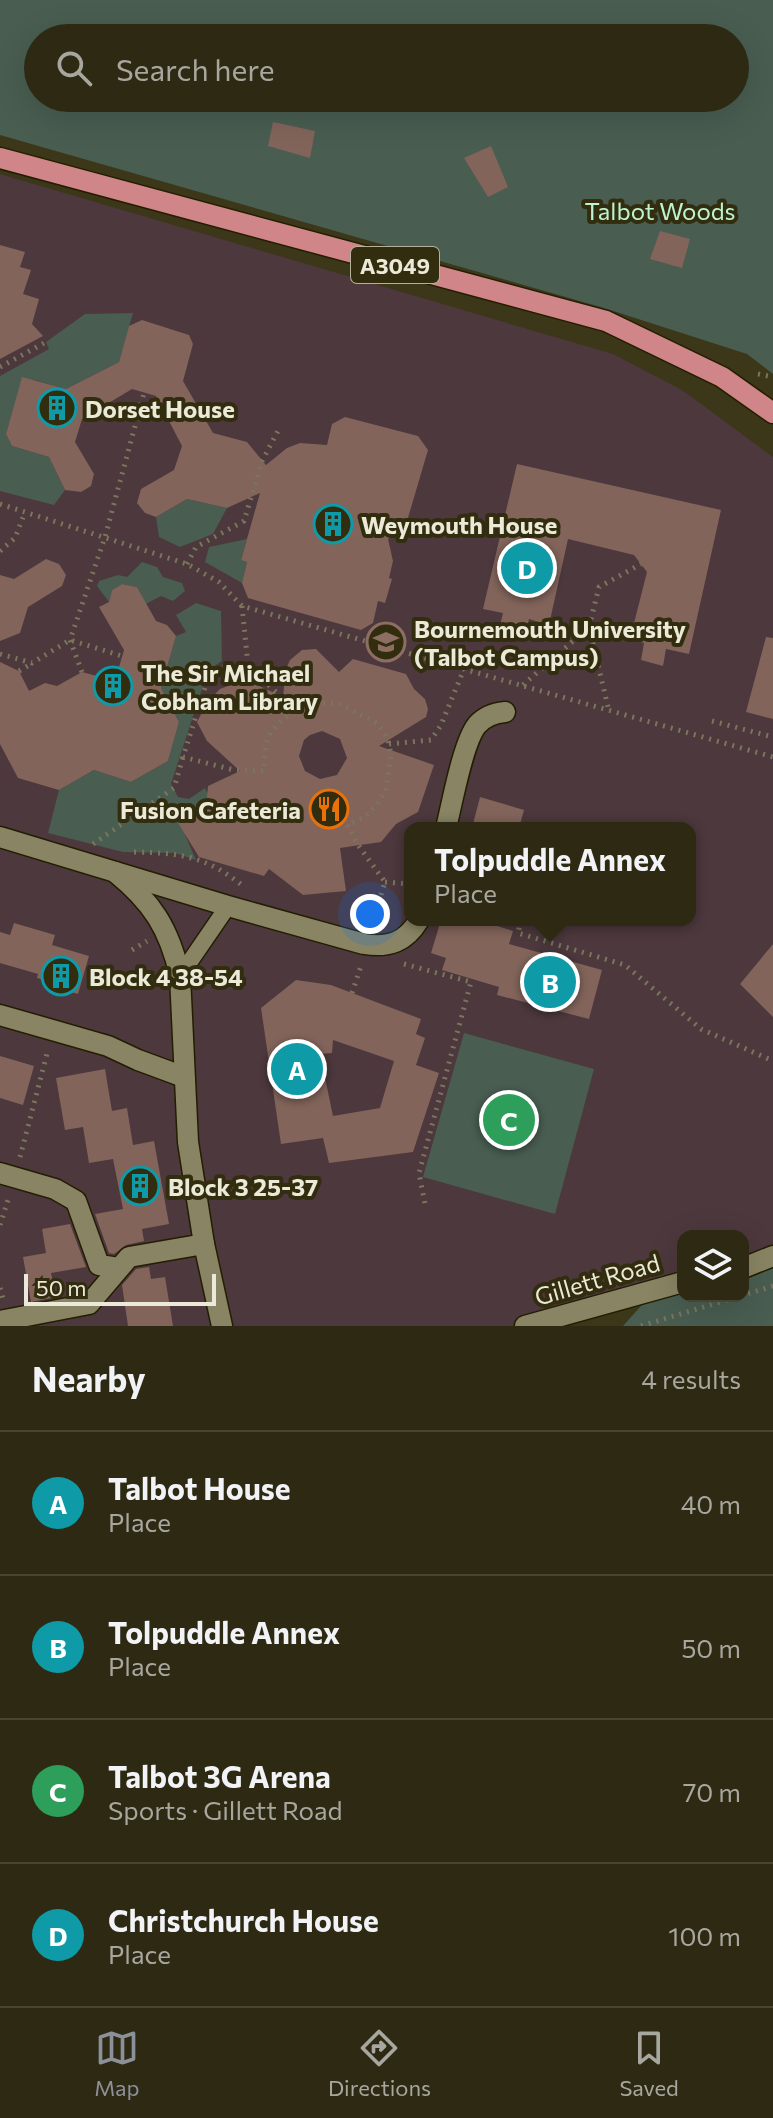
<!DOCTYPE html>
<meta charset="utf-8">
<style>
:root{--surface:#2d2912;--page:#35311b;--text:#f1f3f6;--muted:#a7a69f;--line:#484532;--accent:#8c9099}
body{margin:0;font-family:Commissioner,sans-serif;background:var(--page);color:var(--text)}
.controls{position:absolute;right:24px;bottom:24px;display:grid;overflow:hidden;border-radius:16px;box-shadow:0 8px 32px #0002}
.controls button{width:72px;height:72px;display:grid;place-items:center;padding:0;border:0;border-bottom:2px solid var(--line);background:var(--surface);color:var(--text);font:40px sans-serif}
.scale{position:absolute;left:24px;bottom:20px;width:192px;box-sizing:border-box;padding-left:8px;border:4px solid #ebe9d7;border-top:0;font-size:22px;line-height:28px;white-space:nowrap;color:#ebe9d7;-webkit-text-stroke:6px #322d0e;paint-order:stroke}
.you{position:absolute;left:370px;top:914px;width:28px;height:28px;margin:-20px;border:6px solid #fff;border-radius:50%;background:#1a73e8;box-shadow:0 0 0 12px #1a73e833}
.badge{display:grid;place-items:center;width:52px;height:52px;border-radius:50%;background:var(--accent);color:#fff;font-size:26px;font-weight:700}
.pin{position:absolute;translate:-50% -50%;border:4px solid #fff;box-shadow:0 2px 8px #0006}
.popup{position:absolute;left:404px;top:822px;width:292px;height:104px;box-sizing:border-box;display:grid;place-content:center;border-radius:16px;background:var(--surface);filter:drop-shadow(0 2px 6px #0005);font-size:26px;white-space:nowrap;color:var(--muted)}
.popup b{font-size:30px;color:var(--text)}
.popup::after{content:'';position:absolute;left:50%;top:100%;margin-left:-16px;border:16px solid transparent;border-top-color:var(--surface)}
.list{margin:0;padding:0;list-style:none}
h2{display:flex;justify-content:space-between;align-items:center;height:104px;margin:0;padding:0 32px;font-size:34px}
h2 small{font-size:26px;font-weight:400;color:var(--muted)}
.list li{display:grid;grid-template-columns:52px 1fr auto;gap:24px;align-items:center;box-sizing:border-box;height:144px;padding:0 32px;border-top:2px solid var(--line)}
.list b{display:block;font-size:30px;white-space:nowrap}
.list p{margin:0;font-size:26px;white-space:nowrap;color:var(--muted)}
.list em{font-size:26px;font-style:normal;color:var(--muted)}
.icon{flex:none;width:44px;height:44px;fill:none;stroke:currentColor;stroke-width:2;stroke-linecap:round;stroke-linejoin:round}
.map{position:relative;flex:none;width:773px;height:1326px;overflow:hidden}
.search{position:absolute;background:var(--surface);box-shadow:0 8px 32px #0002;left:24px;right:24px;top:24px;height:88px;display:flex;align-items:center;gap:20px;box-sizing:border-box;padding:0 28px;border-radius:44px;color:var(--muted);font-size:30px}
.sheet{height:680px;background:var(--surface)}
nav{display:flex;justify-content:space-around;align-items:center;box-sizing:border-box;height:112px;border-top:2px solid var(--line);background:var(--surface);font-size:22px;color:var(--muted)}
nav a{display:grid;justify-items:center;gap:4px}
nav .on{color:var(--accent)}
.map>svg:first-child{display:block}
.education{fill:#4c383d;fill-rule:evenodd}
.green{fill:#495d51;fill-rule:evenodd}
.building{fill:#82645a;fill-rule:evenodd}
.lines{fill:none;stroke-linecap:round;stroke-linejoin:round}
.service-casing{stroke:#231e01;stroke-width:19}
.minor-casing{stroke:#231e01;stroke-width:23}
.tertiary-casing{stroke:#231e01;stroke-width:23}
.primary-casing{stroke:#231e01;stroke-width:23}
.path{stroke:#7a765c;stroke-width:5;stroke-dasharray:2 6;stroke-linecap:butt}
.service{stroke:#898463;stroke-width:16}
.minor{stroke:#898463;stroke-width:20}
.tertiary{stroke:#898463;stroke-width:20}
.primary{stroke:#d08589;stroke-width:20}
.labels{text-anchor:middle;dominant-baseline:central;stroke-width:8;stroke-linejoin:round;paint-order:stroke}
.shield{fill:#322d0e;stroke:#b4b19b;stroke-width:2}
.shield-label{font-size:22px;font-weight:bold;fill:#ebe9d7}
.park-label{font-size:24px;fill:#bcf3d2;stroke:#322d0e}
.poi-label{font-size:24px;font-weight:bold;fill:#ebe9d7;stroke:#322d0e;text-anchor:start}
.street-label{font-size:24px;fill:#ebe9d7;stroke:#322d0e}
</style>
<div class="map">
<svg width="773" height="1326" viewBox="0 0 773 1326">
<rect width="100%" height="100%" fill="#3c3718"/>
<path class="education" d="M0 174 613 354 682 390 773 457V1256L743 1268V1236H683V1282L525 1326H0ZM410 828H690V920H410Z"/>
<g class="green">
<path d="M0 0H773V374L747 354 604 308 0 135ZM38 38H735V98H38Z"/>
<path d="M133 313 119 362 66 389 34 380 20 386 6 434 12 446 49 457 65 490 54 505 0 491V376L49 349 46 342 85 314Z"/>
<path d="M187 499 227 508 213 534 180 547 159 537 156 517Z"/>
<path d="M247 539 241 559 247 562 242 583 205 562 209 547Z"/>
<path d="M142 562 157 567 163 577 182 583 185 591 173 601 161 596 146 604 137 587 122 584 112 590 109 602 97 586 99 581 118 575 127 577Z"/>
<path d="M196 603 221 611 222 661 208 670 171 784 178 797 189 799 205 788 212 803 180 823 196 860 175 853 123 852 48 833 59 790 94 770 131 782 168 761 179 722 161 688 176 636 186 632 176 615Z"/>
<path d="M464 1033 594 1069 555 1214 423 1177Z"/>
<path d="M773 1256V1326H623L657 1288 683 1282V1296H743V1268Z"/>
</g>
<g class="building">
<path d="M273 122 315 131 310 158 268 146Z"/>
<path d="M491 146 508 187 488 197 464 158Z"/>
<path d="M660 231 690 239 682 268 650 259Z"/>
<path d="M0 245 25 252 20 267 31 270 23 294 39 299 32 324 43 336 0 359Z"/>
<path d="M142 320 189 335 193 344 183 381 213 433 247 442 266 465 287 448 300 443 327 445 332 424 345 417 418 436 428 450 405 528 388 539 393 561 389 578 392 579 385 603 378 601 373 623 361 630 248 598 242 583 247 562 241 560 260 493 227 508 187 499 156 517 145 513 137 503 141 489 174 470 182 446 156 396 132 389 82 419 75 442 94 474 91 486 81 492 65 490 49 457 12 446 6 434 22 377 66 389 119 362 129 326Z"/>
<path d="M517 464 721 510 689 654 666 649 663 666 641 660 644 643 630 639 647 572 634 555 568 539 549 625 529 619 525 637 499 630 503 613 483 609Z"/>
<path d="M46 559 59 564 66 575 62 586 28 607 20 633 0 641V575L14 579Z"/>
<path d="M122 584 137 587 156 621 167 625 176 636 161 688 179 722 168 761 131 782 94 770 59 790 18 778 0 744V662L19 671 29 691 45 683 57 686 82 672 115 681 124 650 99 607 109 602 112 590Z"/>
<path d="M766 637 773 638V719L746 712Z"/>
<path d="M316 649 339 672 353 659 406 674 414 689 425 699 428 709 426 717 379 746 434 765 418 812 396 824 381 842 340 848 346 891 303 895 269 869 264 876 199 857 178 823 206 807 208 786 240 771 207 741 197 722 208 701 220 689 241 681 255 684 283 697 286 669 290 660 302 650ZM322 731 340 739 347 758 337 775 320 779 305 771 299 756 304 740 310 735Z"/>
<path d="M480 797 524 810 519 828H472Z"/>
<path d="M441 920H478L513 931 509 944 602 970 589 1019 497 995 499 987 442 970 446 958 431 953Z"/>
<path d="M14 923 55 935 52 945 89 956 78 994 49 986 50 981 37 978 38 974 0 963V932L10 935Z"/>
<path d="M773 944V1017L740 984Z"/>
<path d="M296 980 331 985 421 1019 416 1034 425 1038 416 1065 439 1073 413 1152 329 1163 323 1138 281 1144 261 1008ZM333 1040 394 1061 380 1108 333 1116 320 1054 332 1053Z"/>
<path d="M0 1056 34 1066 23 1105 0 1098Z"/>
<path d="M105 1069 112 1111 127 1108 133 1145 154 1141 169 1224 142 1229 144 1241 126 1245 114 1254 109 1253 95 1214 123 1209 113 1159 89 1163 83 1127 65 1130 56 1078Z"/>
<path d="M70 1224 86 1267 51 1273 56 1297 31 1302 23 1257 46 1253 42 1229Z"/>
<path d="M149 1267 151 1279 165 1277 173 1326H128L122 1285 136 1269Z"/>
</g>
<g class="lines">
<g class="service-casing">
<path id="service" d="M180 976 228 906"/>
</g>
<g class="minor-casing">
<g id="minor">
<path d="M446 828C452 804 463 742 477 725 485 716 494 713 505 712"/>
<path d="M0 837 228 906 364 944C389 948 406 942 419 920"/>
<path d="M115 872C152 902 169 928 180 976L188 1142 204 1244 222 1326"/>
<path d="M0 1015 108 1046 138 1060 184 1077"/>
<path d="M0 1173 55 1189 76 1201 99 1265 119 1268"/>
<path d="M0 1321 89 1304 129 1257 204 1244"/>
</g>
</g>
<g class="tertiary-casing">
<g id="tertiary">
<path d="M743 1268 773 1256"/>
<path d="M525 1326 683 1282"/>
</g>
</g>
<g class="primary-casing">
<path id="primary" d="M0 158 606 321 722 377 773 413"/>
</g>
<g class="path">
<path d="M0 367 46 342"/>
<path d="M758 374 773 377"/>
<path d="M0 504 187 564 219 582 242 606 773 757"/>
<path d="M0 551 15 538 25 512"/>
<path d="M187 564 196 547 244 521 262 461 280 427"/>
<path d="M242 606 248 665 277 693 290 714 314 703H338L377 723 388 739 391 755 386 791 377 805 365 817 347 825 358 845 385 882 372 924"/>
<path d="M589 627 609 711"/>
<path d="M0 654 32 663 70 640 122 656"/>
<path d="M248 665 221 667 210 672 183 757 234 770 264 771C265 741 266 732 290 714"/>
<path d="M19 671 31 664"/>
<path d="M82 672 70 640 105 537 144 393"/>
<path d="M523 685 589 627 599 587 641 564"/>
<path d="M712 721 773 737"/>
<path d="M389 744 431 740 441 725 464 669"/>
<path d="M93 844 174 788 183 757"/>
<path d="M134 852C180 853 206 856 243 886"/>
<path d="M385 882 410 884"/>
<path d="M521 920 518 933 625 965 701 1029 773 1061"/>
<path d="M132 950 147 941"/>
<path d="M404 964 471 982 419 1173 425 1204"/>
<path d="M352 993 361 966"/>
<path d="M20 1157 48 1050"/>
<path d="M0 1225 9 1197"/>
<path d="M0 1288 3 1299"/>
<path d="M641 1326 773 1286"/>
</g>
<use href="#service" class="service"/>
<use href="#minor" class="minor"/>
<use href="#tertiary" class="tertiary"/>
<use href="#primary" class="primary"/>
</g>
<defs>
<g id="building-ring" transform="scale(2)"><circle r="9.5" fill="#322d0e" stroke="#0f9aa8" stroke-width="1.5"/><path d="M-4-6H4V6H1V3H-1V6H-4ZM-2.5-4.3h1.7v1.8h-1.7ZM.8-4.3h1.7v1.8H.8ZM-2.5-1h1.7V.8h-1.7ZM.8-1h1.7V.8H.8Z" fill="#0f9aa8"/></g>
<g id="university-ring" transform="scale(2)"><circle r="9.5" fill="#322d0e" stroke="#8d6e63" stroke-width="1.5"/><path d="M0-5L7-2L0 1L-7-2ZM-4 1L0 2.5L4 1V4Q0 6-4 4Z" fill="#8d6e63"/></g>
<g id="restaurant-ring" transform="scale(2)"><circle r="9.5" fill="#322d0e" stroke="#e8710a" stroke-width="1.5"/><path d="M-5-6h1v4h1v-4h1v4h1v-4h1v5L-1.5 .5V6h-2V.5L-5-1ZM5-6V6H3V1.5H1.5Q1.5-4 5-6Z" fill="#e8710a"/></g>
</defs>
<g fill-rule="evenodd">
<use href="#building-ring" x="57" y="408"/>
<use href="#building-ring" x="333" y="524"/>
<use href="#university-ring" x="386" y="642"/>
<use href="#building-ring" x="113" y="686"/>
<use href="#restaurant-ring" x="329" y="809"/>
<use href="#building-ring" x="61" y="976"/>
<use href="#building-ring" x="140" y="1186"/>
</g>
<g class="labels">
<rect class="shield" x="351" y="247" width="88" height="36" rx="6"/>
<g class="shield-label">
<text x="395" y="265">A3049</text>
</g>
<g class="park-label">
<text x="660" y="210">Talbot Woods</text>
</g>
<g class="poi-label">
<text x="85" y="408">Dorset House</text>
<text x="361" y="524">Weymouth House</text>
<text x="414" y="628">Bournemouth University<tspan x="414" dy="28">(Talbot Campus)</tspan></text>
<text x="141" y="672">The Sir Michael<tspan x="141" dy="28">Cobham Library</tspan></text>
<text x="301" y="809" text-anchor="end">Fusion Cafeteria</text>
<text x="89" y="976">Block 4 38-54</text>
<text x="168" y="1186">Block 3 25-37</text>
</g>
<g class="street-label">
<text transform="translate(597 1279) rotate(-16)">Gillett Road</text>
</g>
</g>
</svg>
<div class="controls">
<button><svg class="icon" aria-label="layers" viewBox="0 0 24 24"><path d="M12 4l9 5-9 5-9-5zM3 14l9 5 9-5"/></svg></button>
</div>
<div class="scale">50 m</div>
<div class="you"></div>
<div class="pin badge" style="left:297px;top:1069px;background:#0f9aa8">A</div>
<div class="pin badge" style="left:550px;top:982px;background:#0f9aa8">B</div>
<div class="popup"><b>Tolpuddle Annex</b>Place</div>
<div class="pin badge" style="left:509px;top:1120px;background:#2e9e5b">C</div>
<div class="pin badge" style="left:527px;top:568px;background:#0f9aa8">D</div>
<div class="search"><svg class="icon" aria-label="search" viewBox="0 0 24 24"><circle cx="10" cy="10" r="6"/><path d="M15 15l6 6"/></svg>Search here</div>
</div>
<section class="sheet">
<h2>Nearby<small>4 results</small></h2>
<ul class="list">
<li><span class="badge" style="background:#0f9aa8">A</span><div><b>Talbot House</b><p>Place</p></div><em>40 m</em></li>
<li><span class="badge" style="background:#0f9aa8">B</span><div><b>Tolpuddle Annex</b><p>Place</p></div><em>50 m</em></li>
<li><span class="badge" style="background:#2e9e5b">C</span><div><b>Talbot 3G Arena</b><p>Sports · Gillett Road</p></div><em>70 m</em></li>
<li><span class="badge" style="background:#0f9aa8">D</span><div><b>Christchurch House</b><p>Place</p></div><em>100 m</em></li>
</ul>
</section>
<nav>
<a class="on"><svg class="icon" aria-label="map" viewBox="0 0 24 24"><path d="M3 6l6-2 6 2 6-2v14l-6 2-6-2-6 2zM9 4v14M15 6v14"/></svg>Map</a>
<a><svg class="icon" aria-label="directions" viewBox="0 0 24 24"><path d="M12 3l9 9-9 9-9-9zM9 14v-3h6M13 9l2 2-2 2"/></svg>Directions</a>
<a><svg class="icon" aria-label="saved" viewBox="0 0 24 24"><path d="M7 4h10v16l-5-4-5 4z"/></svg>Saved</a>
</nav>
